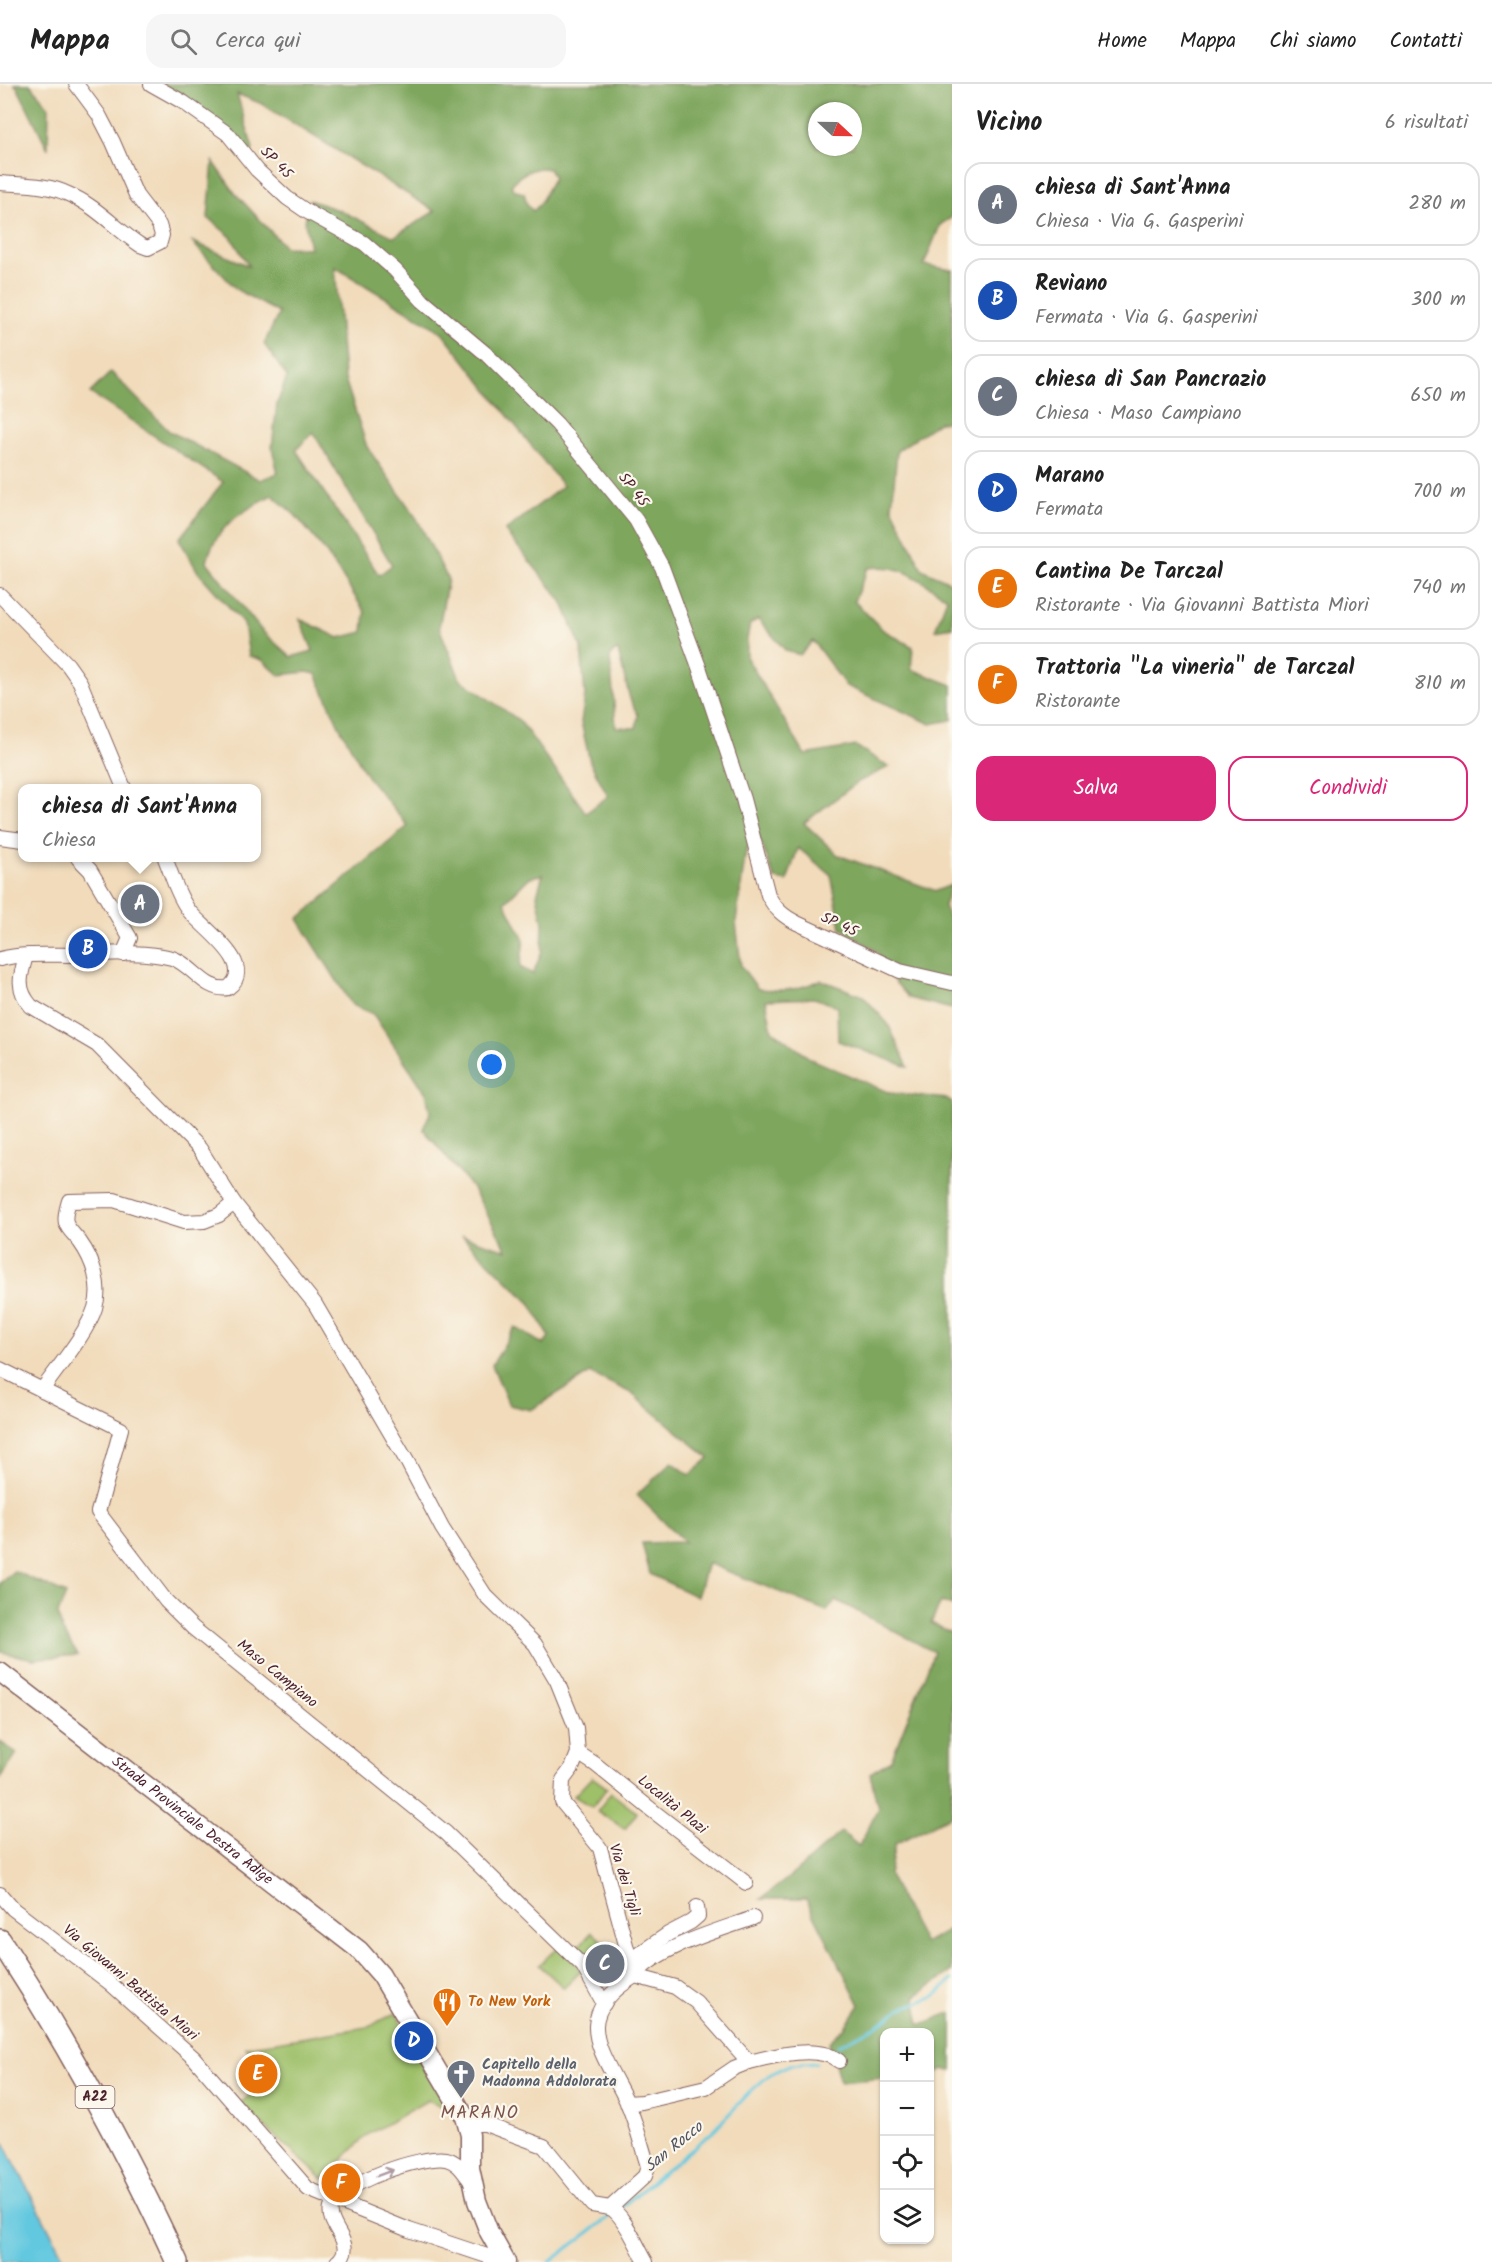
<!DOCTYPE html>
<html lang="it">
<meta charset="utf-8">
<style>
:root{--surface:#fff;--page:#f6f6f6;--text:#222;--muted:#767676;--line:#e0e0e0;--accent:#db2777}
body{margin:0;font-family:Kalam,sans-serif;background:var(--page);color:var(--text)}
.controls{position:absolute;right:18px;bottom:18px;display:grid;overflow:hidden;border-radius:12px;box-shadow:0 2px 4px #0004}
.controls button{width:54px;height:54px;display:grid;place-items:center;padding:0;border:0;border-bottom:2px solid var(--line);background:var(--surface);color:var(--text);font:30px sans-serif}
.compass{position:absolute;left:808px;top:18px;width:54px;height:54px;border-radius:50%;background:var(--surface);box-shadow:0 2px 4px #0004;rotate:112deg}
.you{position:absolute;left:492px;top:981px;width:21px;height:21px;margin:-15px;border:4px solid #fff;border-radius:50%;background:#1a73e8;box-shadow:0 0 0 9px #1a73e833}
.badge{display:grid;place-items:center;width:39px;height:39px;border-radius:50%;background:var(--accent);color:#fff;font-size:20px;font-weight:700}
.pin{position:absolute;translate:-50% -50%;border:3px solid #fff;box-shadow:0 2px 6px #0006}
.popup{position:absolute;left:18px;top:700px;width:243px;height:78px;box-sizing:border-box;display:grid;place-content:center;border-radius:12px;background:var(--surface);filter:drop-shadow(0 2px 4px #0005);font-size:20px;white-space:nowrap;color:var(--muted)}
.popup b{font-size:22px;color:var(--text)}
.popup::after{content:'';position:absolute;left:50%;top:100%;margin-left:-12px;border:12px solid transparent;border-top-color:var(--surface)}
.list{margin:0;padding:0;list-style:none}
h2{display:flex;justify-content:space-between;align-items:center;height:78px;margin:0;padding:0 24px;font-size:26px}
h2 small{font-size:20px;font-weight:400;color:var(--muted)}
.list li{display:grid;grid-template-columns:39px 1fr auto;gap:18px;align-items:center;box-sizing:border-box;height:84px;margin:0 12px 12px;padding:0 12px;border:2px solid var(--line);border-radius:18px}
.list b{display:block;font-size:22px;white-space:nowrap}
.list p{margin:0;font-size:20px;white-space:nowrap;color:var(--muted)}
.list em{font-size:20px;font-style:normal;color:var(--muted)}
.actions{display:flex;gap:12px;padding:18px 24px}
.actions a{flex:1;padding:14px 0;border:2px solid var(--accent);border-radius:18px;text-align:center;font-size:21px;color:var(--accent)}
.actions .main{background:var(--accent);color:#fff}
.icon{flex:none;width:33px;height:33px;fill:none;stroke:currentColor;stroke-width:2;stroke-linecap:round;stroke-linejoin:round}
.map{position:relative;flex:none;width:952px;height:2178px;overflow:hidden}
header{display:flex;align-items:center;gap:36px;box-sizing:border-box;height:84px;padding:0 30px;background:var(--surface);border-bottom:2px solid var(--line)}
header strong{font-size:28px}
nav{display:flex;gap:33px;margin-inline-start:auto;font-size:21px}
.search{width:420px;height:54px;background:var(--page);display:flex;align-items:center;gap:15px;box-sizing:border-box;padding:0 21px;border-radius:18px;color:var(--muted);font-size:22px}
main{display:flex}
aside{flex:1;background:var(--surface)}
.map>svg:first-child{display:block}
.green{fill:#9ec069;stroke:#74704a;stroke-width:1.5}
.forest{fill:#7ea65d;stroke:#646244;stroke-width:1.5;fill-rule:evenodd}
.water{fill:#62c8df;stroke:#567485;stroke-width:1.5}
.lines{fill:none;stroke-linecap:round;stroke-linejoin:round}
.stream{stroke:#62c8df;stroke-width:3}
.minor-casing{stroke:#84615d;stroke-width:16}
.major-casing{stroke:#84615d;stroke-width:21}
.highway-casing{stroke:#84615d;stroke-width:24}
.minor{stroke:#fff;stroke-width:14}
.major{stroke:#fff;stroke-width:18}
.highway{stroke:#fff;stroke-width:21}
.oneway{stroke:#ae9aa0}
.labels{text-anchor:middle;dominant-baseline:central;stroke-width:4.5;stroke-linejoin:round;paint-order:stroke}
.shield{fill:#fbf7ec;stroke:#7f6065;stroke-width:1.5}
.shield-label{font-size:14px;font-weight:bold;fill:#4a1f2b}
.street-label{font-size:15px;fill:#4a1f2b;stroke:#fbf7ec}
.food-label{font-size:15px;font-weight:bold;fill:#c56008;stroke:#fbf7ec;text-anchor:start}
.worship-label{font-size:15px;font-weight:bold;fill:#5b616d;stroke:#fbf7ec;text-anchor:start}
.water-label{font-size:16px;font-style:italic;fill:#515261;stroke:#fbf7ec}
.quarter-label{font-size:18px;letter-spacing:1.5px;fill:#7d544c;stroke:#fbf7ec}
</style>
<header>
<strong>Mappa</strong>
<div class="search"><svg class="icon" aria-label="search" viewBox="0 0 24 24"><circle cx="10" cy="10" r="6"/><path d="M15 15l6 6"/></svg>Cerca qui</div>
<nav><a>Home</a><a>Mappa</a><a>Chi siamo</a><a>Contatti</a></nav>
</header>
<main>
<div class="map">
<svg width="952" height="2178" viewBox="0 0 952 2178">
<rect width="100%" height="100%" fill="#fbf7ec"/>
<filter id="ink" filterUnits="userSpaceOnUse"><feTurbulence type="fractalNoise" baseFrequency=".0167" numOctaves="2"/><feDisplacementMap in="SourceGraphic" scale="12" xChannelSelector="R" yChannelSelector="G"/><feConvolveMatrix kernelMatrix="1 2 1 2 8 2 1 2 1" color-interpolation-filters="sRGB"/></filter>
<filter id="wash" filterUnits="userSpaceOnUse"><feTurbulence type="fractalNoise" baseFrequency=".008" numOctaves="4" result="noise"/><feDisplacementMap in="SourceGraphic" scale="24" xChannelSelector="R" yChannelSelector="G"/><feGaussianBlur stdDeviation="1.35" result="paint"/><feColorMatrix in="noise" values="0 0 0 0 0 0 0 0 0 0 0 0 0 0 0 0 0 1.4 0 .05"/><feComposite in="paint" operator="in"/></filter>
<g filter="url(#wash)">
<rect width="100%" height="100%" fill="#f1dbbb"/>
<g class="green">
<path d="M592 1693 607 1704 592 1723 574 1712Z"/>
<path d="M611 1709 637 1729 625 1745 597 1727Z"/>
<path d="M592 1848 606 1860 598 1871 601 1873 598 1877 579 1862Z"/>
<path d="M558 1863 582 1886 564 1904 539 1881Z"/>
<path d="M396 1929 454 2028 428 2016 367 2051 323 2095 239 2020 271 1994 246 1963 367 1943Z"/>
</g>
<g class="forest">
<path d="M14 0H30L49 23 48 65 17 3Z"/>
<path d="M157 0H952V133L940 141 924 181 952 186V338H939L897 367 892 423 922 485 952 499V543L935 546 947 514C919 496 903 479 868 484L854 517 883 546 913 563 911 585 952 601V636L931 640 846 602 813 557 800 571 786 567 758 535 750 540 747 555V574L805 671 856 662 889 683 858 698 804 739 838 771 936 807 951 801 944 822 952 842V925L909 914 895 898 877 868 841 844 831 791 798 764 787 797 775 795 758 751 746 767 736 838 741 882 758 905C786 907 795 907 821 896L863 912 888 940 908 983 838 957 837 922 814 914 766 916 772 946 811 975 890 1009 948 1015 952 1019V1522L941 1518 931 1539 952 1549V1731L895 1760 889 1791 924 1860 952 1844V1887L915 1913 920 1941 952 1928V1987L943 1986 930 1990V1948H884V1994L840 1998 829 1958 845 1943 860 1921 806 1815H761L793 1790 841 1748 859 1762 878 1724 870 1689 891 1676 934 1568 836 1516 827 1527 707 1479 697 1513 650 1490 642 1459 684 1458 637 1411 672 1378 690 1391 709 1374 631 1309 590 1289 531 1326 509 1321 492 1281 515 1243 544 1261 549 1252 530 1219 462 1152 507 1166 473 1105 423 1045 430 1029 426 1009 373 930 352 921 298 835 408 742 367 692 339 642 316 590 307 588 279 591 262 576 249 572 244 540 198 488 179 455 223 398 90 309 111 288 169 347 260 396 278 389 272 364 277 320 287 293 264 260 279 229 237 206 191 157 249 182 231 153 208 134 213 77 235 109 285 163 310 164 305 138 309 116 341 127 394 153 435 127 262 20 237 10 253 65 249 73ZM817 27H853V63H817ZM542 84 549 85 554 94C546 104 543 120 533 127L527 120 524 109 516 107 511 102C518 91 530 85 542 84ZM335 183 442 248 563 402 505 447 562 517 581 563 585 612 581 638 590 678 608 712 586 729 520 637 460 595 439 543 448 495 417 435 367 363 344 292ZM313 348 392 481 379 491 296 366ZM272 411 295 431 325 467 345 497 365 528 363 548 339 554 300 535 313 567 291 573 262 547 207 478C215 442 243 427 272 411ZM618 567 630 615 638 631 636 644 616 643 610 574 613 568ZM543 790 537 811 543 839 542 867 533 890 520 883 524 856 505 818 529 794Z"/>
<path d="M14 1487 66 1510 58 1530 62 1546 78 1571 33 1575 0 1568V1499Z"/>
<path d="M0 1658 17 1669 0 1696Z"/>
</g>
<path class="water" d="M0 2051 66 2178H0Z"/>
<g class="lines">
<g class="stream">
<path d="M838 1961 877 1942 900 1925 935 1912 952 1896"/>
<path d="M619 2125 710 2050 750 2008 769 1991 789 1981 816 1979"/>
<path d="M550 2178 612 2131"/>
</g>
</g>
</g>
<g filter="url(#ink)">
<g class="lines">
<g class="minor-casing">
<g id="minor">
<path d="M151 0 183 18 228 50 257 86 287 114 306 127 364 159 395 186 423 217 485 269 557 340 636 436 662 483 699 583 743 715 768 811C775 825 783 832 797 839L900 887 952 899"/>
<path d="M0 99C22 101 48 100 68 110 95 121 116 145 140 161L148 164 160 158 162 151 159 141 136 111 113 58 99 31 76 0"/>
<path d="M0 511 68 581 80 598 124 704"/>
<path d="M0 753 23 756"/>
<path d="M78 774 90 786 130 854 123 870"/>
<path d="M26 872C20 892 16 905 31 922L97 961 200 1065 234 1119 315 1220 408 1379 442 1444 485 1511 535 1560 557 1597 576 1644 578 1669 572 1684 563 1696 562 1718 600 1764 630 1876"/>
<path d="M0 875C23 869 50 871 74 871 106 870 141 866 172 874 192 880 205 908 228 904 258 881 205 846 190 828 178 813 172 791 165 774"/>
<path d="M0 1285 121 1345 98 1428 166 1517 193 1544 446 1749 583 1882 604 1920"/>
<path d="M42 1306C58 1283 87 1249 95 1224 102 1202 93 1176 80 1158 76 1152 68 1146 66 1139 64 1132 67 1124 69 1117L114 1116 184 1138 204 1137 219 1131 234 1119"/>
<path d="M578 1669 595 1680 653 1727 746 1799"/>
<path d="M0 1810 13 1825 111 1900 194 1974 308 2105 409 2146 505 2178"/>
<path d="M633 1884 630 1876 668 1850 691 1838 698 1832 697 1823"/>
<path d="M635 1892C654 1864 721 1846 753 1834"/>
<path d="M749 1978C773 1972 818 1960 839 1977"/>
<path d="M468 2040H485L544 2062 592 2121 610 2124 645 2092 648 2082C641 2061 636 2037 626 2016 600 1964 570 1932 635 1892L675 1903 696 1918 749 1978 734 1984 706 2003 642 2018 627 2019"/>
<path d="M610 2124C624 2130 638 2165 646 2178"/>
<path d="M337 2178C359 2160 326 2143 331 2124 338 2099 422 2071 446 2075 458 2077 465 2090 472 2099"/>
</g>
</g>
<g class="major-casing">
<g id="major">
<path id="s1" d="M0 1588 359 1866 381 1891 465 2033 470 2051V2084L477 2117 489 2148 506 2178"/>
</g>
</g>
<g class="highway-casing">
<path id="highway" d="M0 1856C68 1960 125 2065 177 2178"/>
</g>
<use href="#minor" class="minor"/>
<use href="#major" class="major"/>
<use href="#highway" class="highway"/>
</g>
<defs><path id="oneway-shaft" d="M-6 0H5M1.5-3L5.5 0L1.5 3" fill="none" stroke-width="1.6" stroke-linecap="round" stroke-linejoin="round" transform="scale(1.5)"/></defs>
<use class="oneway" href="#oneway-shaft" transform="translate(385 2089) rotate(-21)"/>
</g>
<defs>
<g id="restaurant-pin" transform="scale(1.5)"><path d="M0 17L-7.5 6A9.5 9.5 0 1 1 7.5 6Z" fill="#e8710a" stroke="#fbf7ec"/><path d="M-5-6h1v4h1v-4h1v4h1v-4h1v5L-1.5 .5V6h-2V.5L-5-1ZM5-6V6H3V1.5H1.5Q1.5-4 5-6Z" fill="#fff"/></g>
<g id="church-pin" transform="scale(1.5)"><path d="M0 17L-7.5 6A9.5 9.5 0 1 1 7.5 6Z" fill="#6b7280" stroke="#fbf7ec"/><path d="M-1.2-6h2.4v3.5h3.3v2.4h-3.3V6h-2.4V-.1h-3.3v-2.4h3.3Z" fill="#fff"/></g>
</defs>
<g fill-rule="evenodd">
<use href="#restaurant-pin" x="447" y="1918"/>
<use href="#church-pin" x="461" y="1990"/>
</g>
<g class="labels">
<rect class="shield" x="75.5" y="2002" width="39" height="22" rx="4.5"/>
<g class="shield-label">
<text x="95" y="2013">A22</text>
</g>
<g class="street-label">
<text transform="translate(276 79) rotate(46)">SP 45</text>
<text transform="translate(633 406) rotate(52)">SP 45</text>
<text transform="translate(839 841) rotate(25)">SP 45</text>
<text transform="translate(277 1590) rotate(39)">Maso Campiano</text>
<text transform="translate(672 1721) rotate(39)">Località Plazi</text>
<text stroke="none"><textPath href="#s1" startOffset="243">Strada Provinciale Destra Adige</textPath></text>
<text transform="translate(624 1796) rotate(73)">Via dei Tigli</text>
<text transform="translate(130 1899) rotate(40)">Via Giovanni Battista Miori</text>
</g>
<g class="food-label">
<text x="468" y="1918">To New York</text>
</g>
<g class="worship-label">
<text x="482" y="1981">Capitello della<tspan x="482" dy="17">Madonna Addolorata</tspan></text>
</g>
<g class="water-label">
<text transform="translate(674 2063) rotate(-39)">San Rocco</text>
</g>
<g class="quarter-label">
<text x="480" y="2029">MARANO</text>
</g>
</g>
</svg>
<div class="controls">
<button>+</button>
<button>−</button>
<button><svg class="icon" aria-label="locate" viewBox="0 0 24 24"><circle cx="12" cy="12" r="6"/><path d="M12 2v4M12 18v4M2 12h4M18 12h4"/></svg></button>
<button><svg class="icon" aria-label="layers" viewBox="0 0 24 24"><path d="M12 4l9 5-9 5-9-5zM3 14l9 5 9-5"/></svg></button>
</div>
<svg class="compass" viewBox="-18 -18 36 36"><path d="M0-13l5 13h-10z" fill="#e53935"/><path d="M0 13l5-13h-10z" fill="#767676"/></svg>
<div class="you"></div>
<div class="pin badge" style="left:140px;top:820px;background:#6b7280">A</div>
<div class="popup"><b>chiesa di Sant'Anna</b>Chiesa</div>
<div class="pin badge" style="left:88px;top:865px;background:#1a4fb4">B</div>
<div class="pin badge" style="left:605px;top:1880px;background:#6b7280">C</div>
<div class="pin badge" style="left:414px;top:1957px;background:#1a4fb4">D</div>
<div class="pin badge" style="left:258px;top:1990px;background:#e8710a">E</div>
<div class="pin badge" style="left:341px;top:2099px;background:#e8710a">F</div>
</div>
<aside>
<h2>Vicino<small>6 risultati</small></h2>
<ul class="list">
<li><span class="badge" style="background:#6b7280">A</span><div><b>chiesa di Sant'Anna</b><p>Chiesa · Via G. Gasperini</p></div><em>280 m</em></li>
<li><span class="badge" style="background:#1a4fb4">B</span><div><b>Reviano</b><p>Fermata · Via G. Gasperini</p></div><em>300 m</em></li>
<li><span class="badge" style="background:#6b7280">C</span><div><b>chiesa di San Pancrazio</b><p>Chiesa · Maso Campiano</p></div><em>650 m</em></li>
<li><span class="badge" style="background:#1a4fb4">D</span><div><b>Marano</b><p>Fermata</p></div><em>700 m</em></li>
<li><span class="badge" style="background:#e8710a">E</span><div><b>Cantina De Tarczal</b><p>Ristorante · Via Giovanni Battista Miori</p></div><em>740 m</em></li>
<li><span class="badge" style="background:#e8710a">F</span><div><b>Trattoria &quot;La vineria&quot; de Tarczal</b><p>Ristorante</p></div><em>810 m</em></li>
</ul>
<div class="actions"><a class="main">Salva</a><a>Condividi</a></div>
</aside>
</main>
